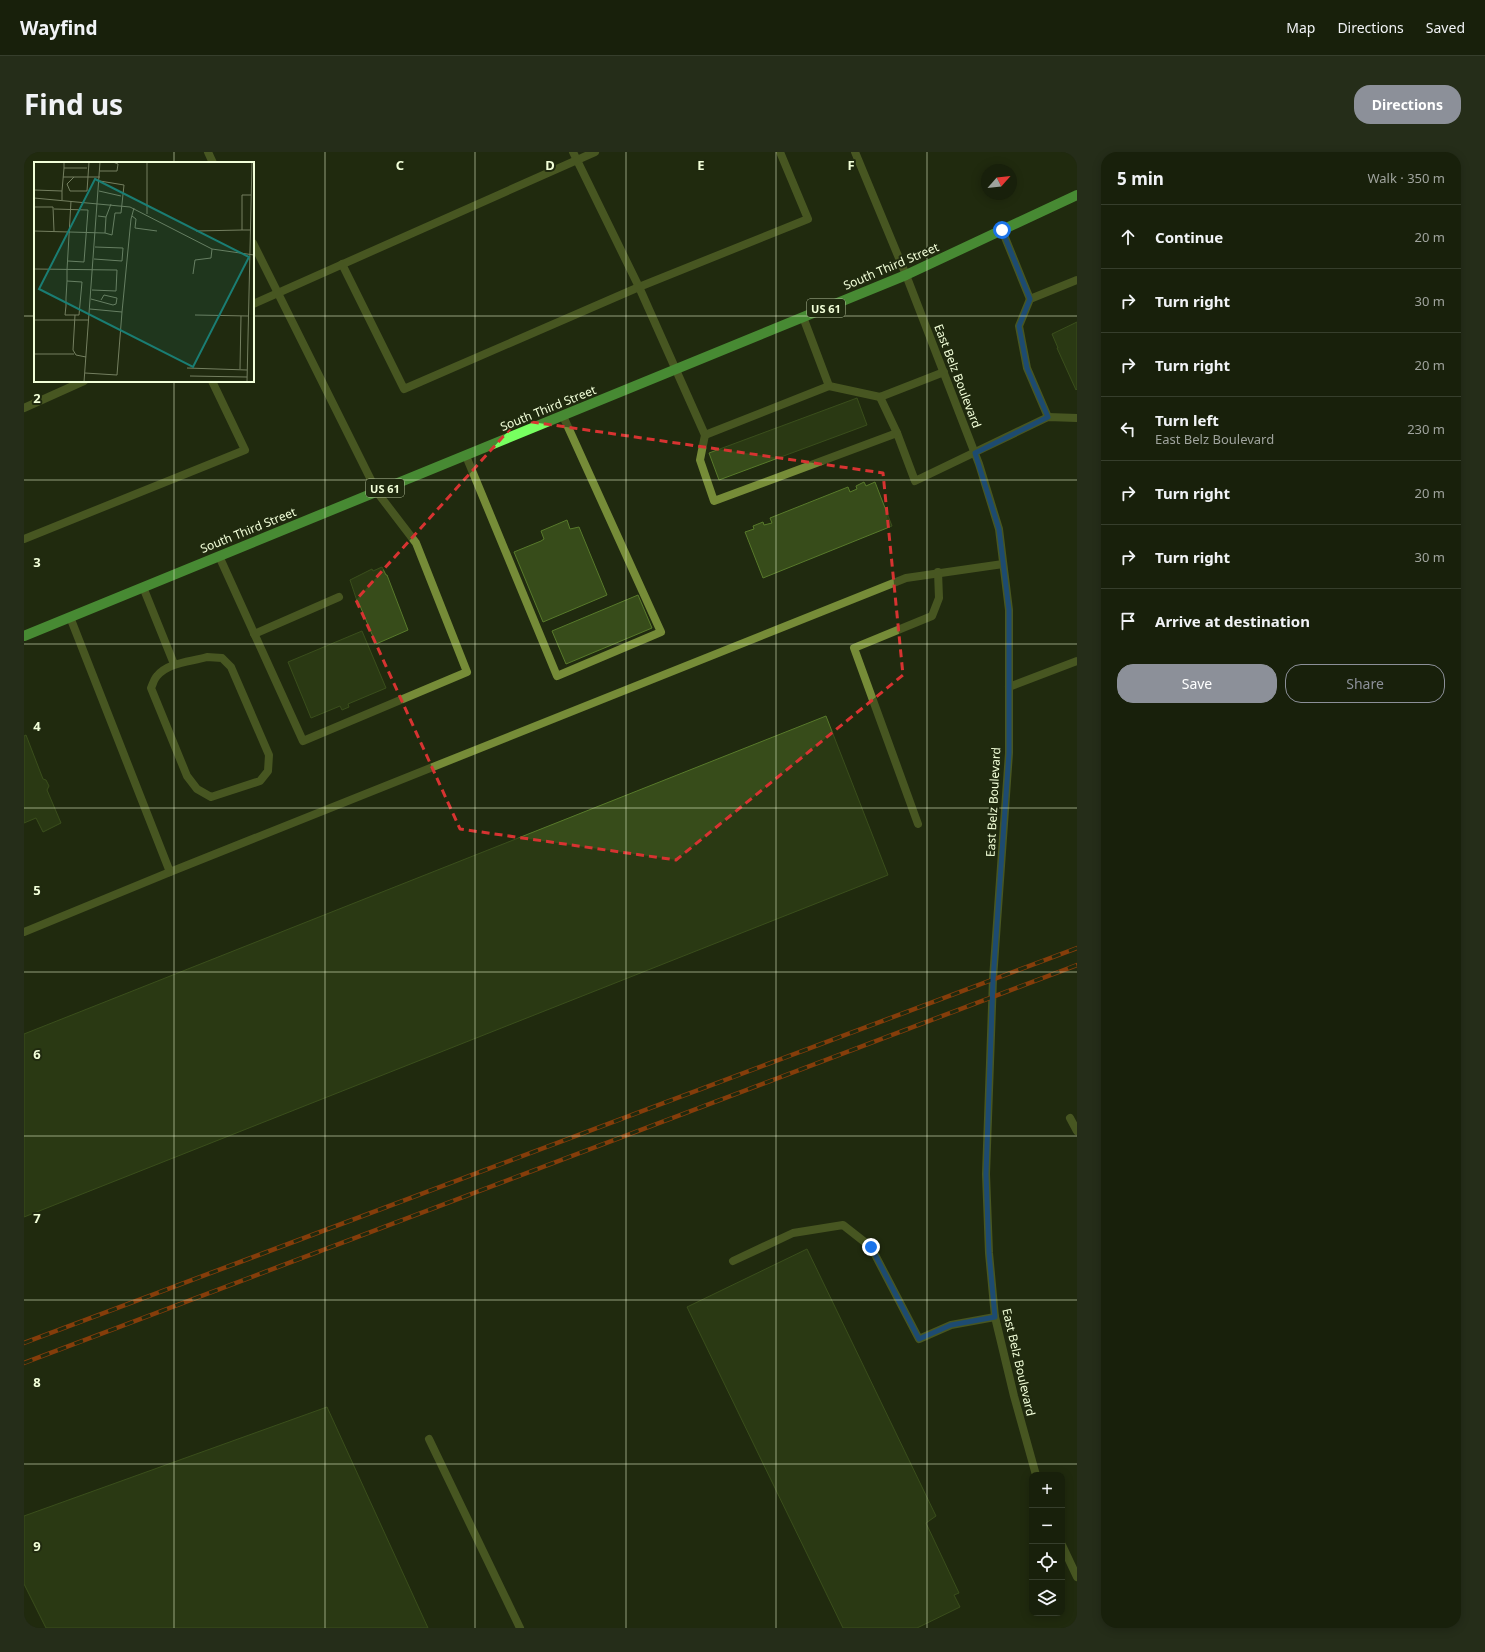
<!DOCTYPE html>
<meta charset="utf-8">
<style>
:root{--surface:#18200b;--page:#252d19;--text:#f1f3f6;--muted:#9fa39d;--line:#363e2c;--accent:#8c9099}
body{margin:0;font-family:"Noto Sans",sans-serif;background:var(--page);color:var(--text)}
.controls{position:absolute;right:12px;bottom:12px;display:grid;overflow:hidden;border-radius:8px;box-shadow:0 2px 10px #0003}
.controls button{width:36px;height:36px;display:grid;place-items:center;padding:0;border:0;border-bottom:1px solid var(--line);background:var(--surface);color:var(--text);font:20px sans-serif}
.compass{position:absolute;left:957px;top:12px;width:36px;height:36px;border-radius:50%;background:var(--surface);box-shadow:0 2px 10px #0003;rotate:63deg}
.stop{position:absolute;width:12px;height:12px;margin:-9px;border:3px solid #1a73e8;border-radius:50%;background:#fff}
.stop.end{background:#1a73e8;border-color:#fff;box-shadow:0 1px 4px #0008}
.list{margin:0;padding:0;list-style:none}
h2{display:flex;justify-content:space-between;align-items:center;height:52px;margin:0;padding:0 16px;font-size:17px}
h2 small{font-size:13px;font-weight:400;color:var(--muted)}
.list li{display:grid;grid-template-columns:26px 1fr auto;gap:12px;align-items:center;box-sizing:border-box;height:64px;padding:0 16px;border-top:1px solid var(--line)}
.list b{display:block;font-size:15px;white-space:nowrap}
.list p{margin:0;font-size:13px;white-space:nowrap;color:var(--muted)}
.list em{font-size:13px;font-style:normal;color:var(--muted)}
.actions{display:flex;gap:8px;padding:12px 16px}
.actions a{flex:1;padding:9px 0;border:1px solid var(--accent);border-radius:16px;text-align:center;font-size:14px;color:var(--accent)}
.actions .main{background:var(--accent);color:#fff}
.icon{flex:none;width:22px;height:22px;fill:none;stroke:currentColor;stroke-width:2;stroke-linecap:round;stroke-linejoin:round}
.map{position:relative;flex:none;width:1053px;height:1476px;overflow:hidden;border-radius:16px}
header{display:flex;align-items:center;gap:24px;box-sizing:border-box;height:56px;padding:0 20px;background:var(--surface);border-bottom:1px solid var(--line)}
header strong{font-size:19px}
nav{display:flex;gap:22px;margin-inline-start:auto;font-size:14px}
.intro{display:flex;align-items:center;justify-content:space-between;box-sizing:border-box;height:96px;padding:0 24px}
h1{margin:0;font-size:28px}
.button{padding:10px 18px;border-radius:16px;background:var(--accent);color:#fff;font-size:14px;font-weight:700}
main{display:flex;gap:24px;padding:0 24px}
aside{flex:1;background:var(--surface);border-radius:16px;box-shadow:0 2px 10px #0003}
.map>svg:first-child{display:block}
.building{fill:#374c1a;stroke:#587a2b}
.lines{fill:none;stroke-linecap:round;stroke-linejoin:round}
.service{stroke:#768c38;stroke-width:8}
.tertiary{stroke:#768c38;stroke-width:8}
.primary{stroke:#77ff60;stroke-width:10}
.rail-casing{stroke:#ff5605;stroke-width:4.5}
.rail{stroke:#202a0f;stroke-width:3;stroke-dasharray:9;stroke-linecap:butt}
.route{stroke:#1a73e8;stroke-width:5}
.marked{fill:none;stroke:#d73331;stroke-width:3;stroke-dasharray:8 5;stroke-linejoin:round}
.grid{fill:none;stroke:#f2ffd9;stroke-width:1;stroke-opacity:0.55}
.labels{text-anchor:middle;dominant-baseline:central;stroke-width:4;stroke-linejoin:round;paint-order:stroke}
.shield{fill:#202a0f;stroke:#b3bf9c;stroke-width:1}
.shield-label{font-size:11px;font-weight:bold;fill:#f2ffd9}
.street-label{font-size:12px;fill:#f2ffd9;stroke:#202a0f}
.inset-road{fill:none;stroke:#747f60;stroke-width:1}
.view{fill:#1a7d73;fill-opacity:0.15;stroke:#1a7d73;stroke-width:2}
.inset-edge{fill:none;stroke:#f2ffd9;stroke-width:2}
.grid-label{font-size:13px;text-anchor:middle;font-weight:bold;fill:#f2ffd9;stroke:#202a0f;stroke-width:4;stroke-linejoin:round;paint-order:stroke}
</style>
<header>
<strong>Wayfind</strong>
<nav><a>Map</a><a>Directions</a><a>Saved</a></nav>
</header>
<div class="intro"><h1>Find us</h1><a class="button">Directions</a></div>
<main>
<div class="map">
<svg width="1053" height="1476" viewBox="0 0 1053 1476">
<rect width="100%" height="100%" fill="#202a0f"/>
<g class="building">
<path d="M1053 170V237L1052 238 1033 196H1034L1028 182Z"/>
<path d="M833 246 843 273 695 328 685 301Z"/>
<path d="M840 330 842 334 851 330 868 374 739 426 721 380 730 377 729 374 739 370 740 373 748 371 746 366 824 335 826 340 833 337 832 334Z"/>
<path d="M543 368 546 377 555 375 583 443 519 470 490 400 517 389 520 387 517 379Z"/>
<path d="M358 415 362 423H363L384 478 352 492 334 449H333L326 428 348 417 349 419Z"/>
<path d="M614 443 628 476 542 512 528 479Z"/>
<path d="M338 479 362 536 324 552 325 555 318 558 316 554 287 566 264 510Z"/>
<path d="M802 564 864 723 0 1065V882Z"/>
<path d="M2 583 19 627 22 628 25 634 23 638 37 671 19 680 12 666 0 671V584Z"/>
<path d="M783 1097 912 1364 902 1371 935 1441 930 1443 936 1455 893 1476H819L663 1155Z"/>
<path d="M303 1255 404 1476H22L0 1432V1364Z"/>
</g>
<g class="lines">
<g class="service">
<path d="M184 0 189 11"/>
<path d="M549 0 615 135 681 283 676 308 690 349 873 281 891 329 1024 265 1053 266"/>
<path d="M978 78 1006 147"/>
<path d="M318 112 380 237 615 135 784 67 756 0"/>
<path d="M229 152 571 0"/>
<path d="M805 234 856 245 920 220"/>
<path d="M856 245 873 281"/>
<path d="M0 256 60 229"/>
<path d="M1024 265 1003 216 995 174 1006 147 1053 128"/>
<path d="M681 283 805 234 779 165"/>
<path d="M442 304 533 524 637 480 539 264"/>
<path d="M0 387 221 298 188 229"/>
<path d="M195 404 279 589 443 520 392 391 353 340 229 91"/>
<path d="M119 435 150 512"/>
<path d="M46 465 146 720 882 426 979 412"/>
<path d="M230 482 315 445"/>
<path d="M183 505 198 506 207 515 245 603 244 619 236 629 187 645 173 637 163 624 127 536C129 532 130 527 133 524 145 510 166 510 183 505Z"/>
<path d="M985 535 1053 509"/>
<path d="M894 672 830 496 908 464 915 446 914 420"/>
<path d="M0 780 146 720"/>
<path d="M1046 966 1053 979"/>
<path d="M709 1109 769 1081 819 1073 847 1095 895 1187 927 1173 971 1165"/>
<path d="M405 1287 496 1476"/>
</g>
<g class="tertiary">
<path d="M831 0 882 123 955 312 975 377 985 458V601L969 827 962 1022 965 1101 971 1165 990 1244 1012 1323"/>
<path d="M1038 1393 1053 1425"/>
</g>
<path class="primary" d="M0 484 882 123 1053 43"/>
<g class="rail-casing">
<g id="rail">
<path d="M0 1191 1053 796"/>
<path d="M0 1211 1053 813"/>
</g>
</g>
<use href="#rail" class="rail"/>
</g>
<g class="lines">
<path class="route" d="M847 1095 895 1187 927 1173 971 1165 965 1101 962 1022 969 828 985 601V458L975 377 951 301 1024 265 1003 216 995 174 1006 147 978 78"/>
</g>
<path d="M0 0H1053V1476H0ZM494 268 859 321 879 523 652 708 436 677 332 448Z" fill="#202a0f" fill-opacity=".55" fill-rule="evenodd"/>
<path class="marked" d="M494 268 859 321 879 523 652 708 436 677 332 448Z"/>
<path class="grid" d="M150 0V11M301 0V1476M451 0V1476M602 0V1476M752 0V1476M903 0V1476M0 164H11M229 164H1053M150 229V1476M0 328H1053M0 492H1053M0 656H1053M0 820H1053M0 984H1053M0 1148H1053M0 1312H1053"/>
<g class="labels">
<g class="shield">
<rect x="783" y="147" width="38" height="18" rx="3"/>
<rect x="342" y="327" width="38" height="18" rx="3"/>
</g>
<g class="shield-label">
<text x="802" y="156">US 61</text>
<text x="361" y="336">US 61</text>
</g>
<g class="street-label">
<text transform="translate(867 114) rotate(-23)">South Third Street</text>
<text transform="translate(934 224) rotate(69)">East Belz Boulevard</text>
<text transform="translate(524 256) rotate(-22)">South Third Street</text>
<text transform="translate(224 378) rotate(-22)">South Third Street</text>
<text transform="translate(969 650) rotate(-87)">East Belz Boulevard</text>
<text transform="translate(995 1210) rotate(77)">East Belz Boulevard</text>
</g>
</g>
<g transform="translate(10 10)">
<rect width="220" height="220" fill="#202a0f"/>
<path class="inset-road" d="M30 0V6H53M113 0V52M66 9H83L84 2 79 0M29 15H66M40 15 33 22 36 29H53L55 0M0 28 28 29V38M28 29 30 6M65 29 87 34M0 36 96 45 178 87 220 93M0 45H19L20 69M20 47 54 48 50 100 34 99M64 54 72 55 71 71M98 54 102 57 101 66 123 69M72 55 77 42M216 68H208V33H217M0 69 71 71 78 73 81 51H87L90 23 66 19M162 69 208 68M60 97 88 99 89 86 61 85M0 107 83 108 82 129 58 128M159 112 161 98 177 96 178 87M33 119 48 120 45 153H31L32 144V136L33 119V108L37 39M57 137 79 143 82 142 83 136 70 133 67 138M56 147 88 150 97 57 100 46M41 153 39 188 42 193 52 195M161 153 214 154M0 158H55M0 192H40M153 206 213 208M206 207 207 154M51 211 83 213 88 150M156 214 213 215M50 220 66 0M213 220 218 0"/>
<path class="view" d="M61 17 215 95 159 205 5 127Z"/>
<rect width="220" height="220" class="inset-edge"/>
</g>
<g class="grid-label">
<text x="376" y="18">C</text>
<text x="526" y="18">D</text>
<text x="677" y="18">E</text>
<text x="827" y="18">F</text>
<text x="13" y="251">2</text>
<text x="13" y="415">3</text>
<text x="13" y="579">4</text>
<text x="13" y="743">5</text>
<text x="13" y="907">6</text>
<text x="13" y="1071">7</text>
<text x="13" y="1235">8</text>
<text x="13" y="1399">9</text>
</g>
</svg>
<div class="controls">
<button>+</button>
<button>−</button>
<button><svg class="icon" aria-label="locate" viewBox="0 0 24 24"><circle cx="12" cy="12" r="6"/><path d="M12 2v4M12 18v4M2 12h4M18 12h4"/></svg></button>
<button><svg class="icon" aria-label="layers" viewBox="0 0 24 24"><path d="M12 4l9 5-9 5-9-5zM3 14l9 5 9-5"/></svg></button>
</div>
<svg class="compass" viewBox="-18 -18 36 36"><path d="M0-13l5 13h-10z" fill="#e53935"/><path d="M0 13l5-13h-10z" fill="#9fa39d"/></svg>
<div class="stop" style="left:978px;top:78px"></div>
<div class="stop end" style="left:847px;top:1095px"></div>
</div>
<aside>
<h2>5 min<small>Walk · 350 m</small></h2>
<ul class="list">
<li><svg class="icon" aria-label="ahead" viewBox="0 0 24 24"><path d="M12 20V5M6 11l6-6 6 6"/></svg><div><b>Continue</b></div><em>20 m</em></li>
<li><svg class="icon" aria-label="right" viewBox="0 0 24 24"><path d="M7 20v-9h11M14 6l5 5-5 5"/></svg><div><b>Turn right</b></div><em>30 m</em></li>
<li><svg class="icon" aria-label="right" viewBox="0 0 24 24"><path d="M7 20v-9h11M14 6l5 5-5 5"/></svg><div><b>Turn right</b></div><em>20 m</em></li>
<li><svg class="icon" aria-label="left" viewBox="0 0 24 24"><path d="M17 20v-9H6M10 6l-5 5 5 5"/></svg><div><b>Turn left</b><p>East Belz Boulevard</p></div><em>230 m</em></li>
<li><svg class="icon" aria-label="right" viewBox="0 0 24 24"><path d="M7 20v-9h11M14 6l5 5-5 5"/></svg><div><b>Turn right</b></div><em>20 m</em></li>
<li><svg class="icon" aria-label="right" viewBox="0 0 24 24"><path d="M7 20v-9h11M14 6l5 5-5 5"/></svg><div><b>Turn right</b></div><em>30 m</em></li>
<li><svg class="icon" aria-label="arrive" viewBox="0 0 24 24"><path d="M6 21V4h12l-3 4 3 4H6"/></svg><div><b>Arrive at destination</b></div></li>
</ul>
<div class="actions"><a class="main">Save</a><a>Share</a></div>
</aside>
</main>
